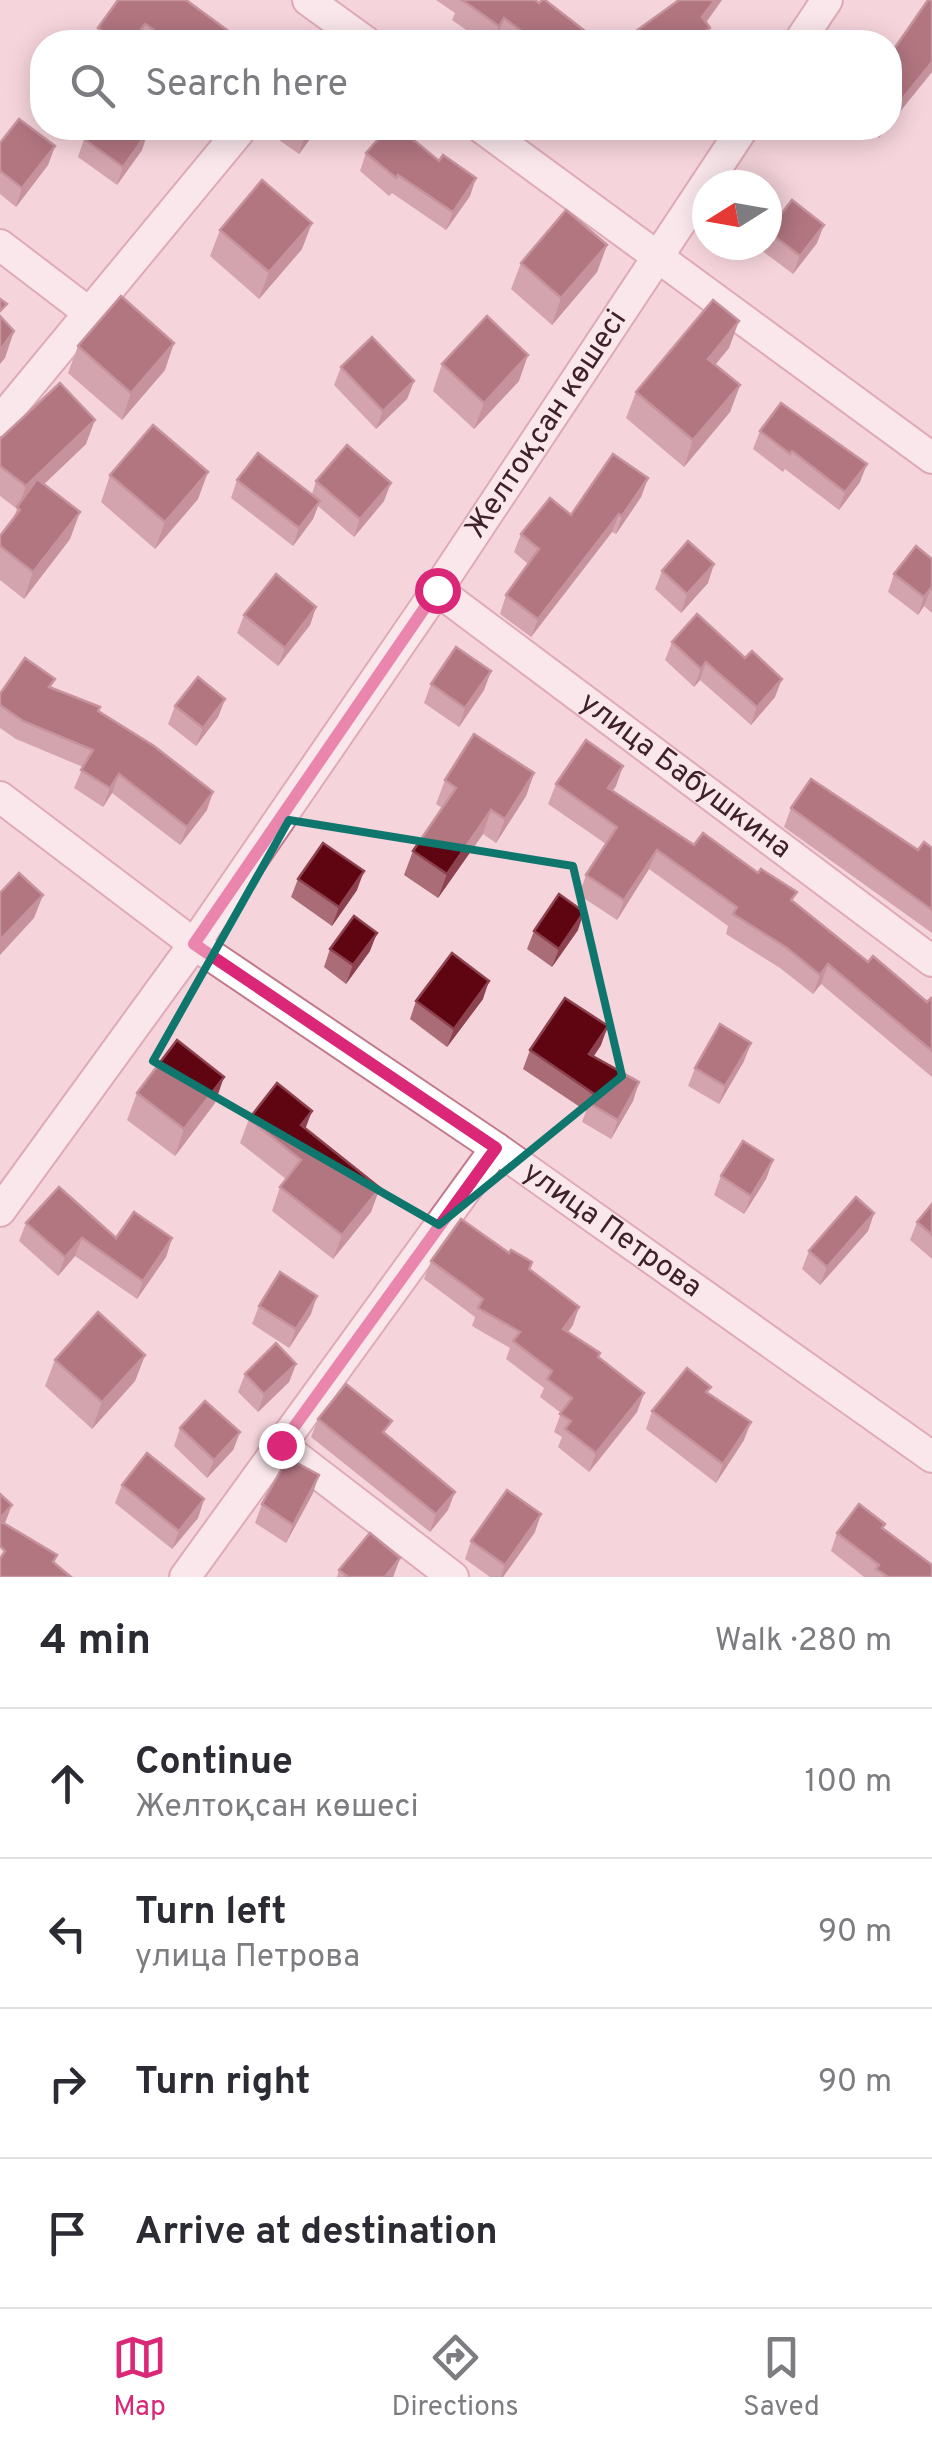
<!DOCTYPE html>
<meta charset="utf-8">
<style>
:root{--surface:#fff;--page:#f2f2f3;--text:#2b2b33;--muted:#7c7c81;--line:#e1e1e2;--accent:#db2777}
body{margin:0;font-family:Overpass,sans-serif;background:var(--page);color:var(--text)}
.compass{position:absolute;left:692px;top:170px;width:90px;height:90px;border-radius:50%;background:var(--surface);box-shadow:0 5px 25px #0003;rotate:259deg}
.stop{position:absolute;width:30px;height:30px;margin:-22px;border:8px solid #db2777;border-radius:50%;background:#fff}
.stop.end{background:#db2777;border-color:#fff;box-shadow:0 2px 10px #0008}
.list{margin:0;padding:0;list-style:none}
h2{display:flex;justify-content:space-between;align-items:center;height:130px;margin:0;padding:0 40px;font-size:42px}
h2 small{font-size:32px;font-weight:400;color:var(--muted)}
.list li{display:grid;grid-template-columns:65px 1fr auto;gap:30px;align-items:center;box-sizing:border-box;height:150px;padding:0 40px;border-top:2px solid var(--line)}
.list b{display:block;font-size:38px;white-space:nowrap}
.list p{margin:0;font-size:32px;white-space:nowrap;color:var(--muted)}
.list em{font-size:32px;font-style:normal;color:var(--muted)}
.icon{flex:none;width:55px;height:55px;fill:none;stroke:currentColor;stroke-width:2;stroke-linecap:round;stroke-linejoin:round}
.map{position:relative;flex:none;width:932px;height:1577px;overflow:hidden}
.search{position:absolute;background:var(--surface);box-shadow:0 5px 25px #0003;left:30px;right:30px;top:30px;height:110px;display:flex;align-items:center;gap:25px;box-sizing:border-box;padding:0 35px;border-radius:40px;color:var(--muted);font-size:38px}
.sheet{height:730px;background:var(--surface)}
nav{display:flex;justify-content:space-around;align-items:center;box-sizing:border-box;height:140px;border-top:2px solid var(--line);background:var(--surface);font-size:28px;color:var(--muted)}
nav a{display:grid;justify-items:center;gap:5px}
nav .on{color:var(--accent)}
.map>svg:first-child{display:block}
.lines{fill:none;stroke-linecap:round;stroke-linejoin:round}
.minor-casing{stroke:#c3798d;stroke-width:34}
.minor{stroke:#fff;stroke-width:30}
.wall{fill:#aa6c77}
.shaded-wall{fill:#8c434f}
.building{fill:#5f0512;stroke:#8c434f;stroke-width:2.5}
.route{stroke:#db2777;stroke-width:12}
.marked{fill:none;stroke:#0f766e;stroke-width:8;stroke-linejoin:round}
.labels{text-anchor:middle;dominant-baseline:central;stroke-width:10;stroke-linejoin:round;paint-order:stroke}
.street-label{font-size:30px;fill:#3f212a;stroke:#f7e6ea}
</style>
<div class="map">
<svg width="932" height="1577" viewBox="0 0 932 1577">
<rect width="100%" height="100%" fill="#f5d4dc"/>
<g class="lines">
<g class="minor-casing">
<g id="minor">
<path d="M308 0 366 42"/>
<path d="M799 42 827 0"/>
<path d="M482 128 932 458"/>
<path d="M0 245 88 312"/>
<path d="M0 421 242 128"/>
<path id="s1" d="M437 590 932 961"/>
<path id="s2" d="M0 797 194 944 496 1148 932 1457"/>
<path id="s3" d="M0 1211 194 944 437 590 743 128"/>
<path d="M281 1445 453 1577"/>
<path d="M185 1577 496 1148"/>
</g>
</g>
<use href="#minor" class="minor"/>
</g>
<g class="wall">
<path d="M118 0 227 30 223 42H93L98 28Z"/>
<path d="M436 0H535L599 42H499L496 40 495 42H483L452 20 455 13Z"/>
<path d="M275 128H318L299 154 272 135Z"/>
<path d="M867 128H887L879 138Z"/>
<path d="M84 139 142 150 117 185 78 157Z"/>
<path d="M0 143 55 146 48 165 16 207 0 194Z"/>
<path d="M366 153 470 196 446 230 392 193 389 196 360 171Z"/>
<path d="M220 230 302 249 259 299 210 256Z"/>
<path d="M768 231 817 243 793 274 761 250 763 245H767Z"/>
<path d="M607 245 597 272 552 325 511 289 521 263Z"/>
<path d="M78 346 165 370 122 420 68 373Z"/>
<path d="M729 348 715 365 740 385 730 412 684 467 626 418 636 392Z"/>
<path d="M442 364 519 381 474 429 433 391Z"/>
<path d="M341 367 414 381 407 399 376 429 334 385Z"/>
<path d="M760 431 860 482 839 510 785 469 783 472 753 449Z"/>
<path d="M0 439 86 444 44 484 70 539 24 599 0 580V536L13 519 17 509 0 496Z"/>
<path d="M110 475 198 499 155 549 101 502Z"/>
<path d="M648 478 641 497 616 534 612 532 531 637 500 614 506 595 528 564 514 552 521 534 571 515Z"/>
<path d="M237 480 312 494 316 481 384 501 354 537 318 506 313 519 293 546 231 498Z"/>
<path d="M932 559V613L924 606 918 615 888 592 894 574Z"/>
<path d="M662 571 708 583 681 613 655 589Z"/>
<path d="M316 607 310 625 278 666 237 633 244 615Z"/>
<path d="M672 642 775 697 751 725 700 680 694 687 665 660Z"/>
<path d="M491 671 484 690 459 727 424 703 431 684Z"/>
<path d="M52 688 98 711 207 810 180 845 112 793 103 807 74 788 83 767 16 739 0 728V694Z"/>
<path d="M225 699 218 717 196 746 168 724 175 706Z"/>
<path d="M534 773 526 796 496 843 483 834 438 898 404 875 413 851 442 808 436 804 445 780Z"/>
<path d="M556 784 616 786 612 791 694 845 793 902 868 962 927 1002 932 999V1077L821 984 813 994 780 968 726 934 728 926 649 869 617 920 579 895 586 875 606 844 548 804Z"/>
<path d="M791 808 918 850 932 848V933L784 827Z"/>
<path d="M298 879 357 890 332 926 291 897Z"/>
<path d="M578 930 552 967 527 949 534 931Z"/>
<path d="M330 949 370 951 346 984 324 967Z"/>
<path d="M483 999 447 1047 410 1019 416 1001Z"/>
<path d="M601 1045 594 1056 639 1082 633 1101 611 1139 582 1122 586 1111 523 1069 530 1050Z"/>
<path d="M744 1061 719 1104 688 1086 695 1068Z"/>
<path d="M137 1093 215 1103 175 1156 127 1120Z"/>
<path d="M249 1119 306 1129 371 1212 333 1259 272 1211 280 1187 286 1179 240 1143Z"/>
<path d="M773 1160 766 1179 744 1214 714 1195 721 1176Z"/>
<path d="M932 1204V1259L910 1240 917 1222Z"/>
<path d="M874 1213 868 1231 820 1285 802 1269 809 1251Z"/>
<path d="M26 1223 116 1238H172L166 1257 137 1299 75 1256 58 1276 19 1241Z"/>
<path d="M509 1253 532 1262 530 1269 573 1325 568 1332 600 1353 599 1357 644 1393 637 1412 589 1472 558 1447 562 1437 554 1432 561 1413 540 1397 544 1388 506 1359 510 1348 472 1326 475 1317 424 1279 431 1261Z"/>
<path d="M259 1306 311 1314 289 1348 252 1324Z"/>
<path d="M145 1355 135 1381 92 1429 45 1386 55 1360Z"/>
<path d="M296 1364 289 1382 258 1412 238 1392 245 1374Z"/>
<path d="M708 1393 744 1440 716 1483 646 1429 652 1411Z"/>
<path d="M318 1419 386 1435 448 1510 430 1532 311 1437Z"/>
<path d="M180 1428 240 1432 233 1450 207 1478 174 1446Z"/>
<path d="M122 1485 204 1499 198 1518 172 1549 115 1503Z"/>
<path d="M313 1493 286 1543 255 1523 262 1504Z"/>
<path d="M883 1529 932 1577H864L831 1551 837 1533Z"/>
<path d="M535 1532 503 1577H490L465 1559 471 1541Z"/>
<path d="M400 1558 393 1577H337L339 1570Z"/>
</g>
<g class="shaded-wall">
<path d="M715 0H722L695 38 710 28 704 42H689L702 17Z"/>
<path d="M504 18 496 40 493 42 499 26Z"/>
<path d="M145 24 138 42H132Z"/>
<path d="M932 62V72L890 124V114Z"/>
<path d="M311 128H318L299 154 305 136Z"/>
<path d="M148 132 142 150 117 185 123 167Z"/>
<path d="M55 146 48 165 16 207 22 188Z"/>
<path d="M476 178 470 196 446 230 453 212Z"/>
<path d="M312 223 302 249 259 299 269 272Z"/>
<path d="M824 225 817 243 793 274 800 256Z"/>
<path d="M607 245 597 272 552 325 561 298Z"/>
<path d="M739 321 729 348 698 385 708 359Z"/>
<path d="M14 331 5 358 0 364V350Z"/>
<path d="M174 343 165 370 122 420 131 393Z"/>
<path d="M528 355 519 381 474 429 484 403Z"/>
<path d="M414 381 407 399 376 429 383 411Z"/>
<path d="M740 385 730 412 684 467 693 440Z"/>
<path d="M95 420 86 444 17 510 26 486Z"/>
<path d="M867 464 860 482 839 510 845 492Z"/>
<path d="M208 472 198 499 155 549 165 522Z"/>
<path d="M648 478 641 497 616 534 622 516Z"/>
<path d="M391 483 384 501 354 537 360 519Z"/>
<path d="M320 501 313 519 293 546 299 528Z"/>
<path d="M80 512 70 539 24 599 33 572Z"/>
<path d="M619 514 612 532 531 637 538 619Z"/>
<path d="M714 564 708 583 681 613 687 594Z"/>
<path d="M931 588 924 606 918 615 924 597Z"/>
<path d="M316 607 310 625 278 666 285 648Z"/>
<path d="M706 662 700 680 694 687 701 669Z"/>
<path d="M491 671 484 690 459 727 465 708Z"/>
<path d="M782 679 775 697 751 725 757 707Z"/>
<path d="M225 699 218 717 196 746 203 728Z"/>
<path d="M623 766 616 786 601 808 608 788Z"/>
<path d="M534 773 526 796 496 843 505 819Z"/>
<path d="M119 774 112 793 103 807 110 788Z"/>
<path d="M213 792 207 810 180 845 187 827Z"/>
<path d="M491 810 483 834 438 898 447 874Z"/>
<path d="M657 850 649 869 617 920 624 900Z"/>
<path d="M364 871 357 890 332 926 339 907Z"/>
<path d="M43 895 34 918 0 955V940Z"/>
<path d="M584 912 578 930 552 967 559 949Z"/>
<path d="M377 933 370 951 346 984 353 965Z"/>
<path d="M828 964 821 984 813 994 820 975Z"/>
<path d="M489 981 483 999 447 1047 454 1029Z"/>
<path d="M608 1026 601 1045 583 1072 589 1054Z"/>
<path d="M751 1043 744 1061 719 1104 725 1086Z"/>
<path d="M224 1077 215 1103 175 1156 184 1129Z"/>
<path d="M639 1082 633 1101 611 1139 618 1120Z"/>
<path d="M312 1111 303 1135 301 1125Z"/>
<path d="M773 1160 766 1179 744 1214 751 1196Z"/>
<path d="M380 1188 371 1212 333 1259 342 1235Z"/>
<path d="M874 1213 868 1231 820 1285 827 1267Z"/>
<path d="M82 1238 75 1256 58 1276 65 1257Z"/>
<path d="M172 1238 166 1257 137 1299 143 1281Z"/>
<path d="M317 1296 311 1314 289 1348 296 1329Z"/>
<path d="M579 1307 573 1325 556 1348 563 1329Z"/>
<path d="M145 1355 135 1381 92 1429 102 1402Z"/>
<path d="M296 1364 289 1382 258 1412 264 1394Z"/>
<path d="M644 1393 637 1412 589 1472 596 1453Z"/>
<path d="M751 1422 744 1440 716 1483 723 1464Z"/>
<path d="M240 1432 233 1450 207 1478 214 1460Z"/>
<path d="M319 1475 313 1493 286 1543 293 1525Z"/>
<path d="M455 1492 448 1510 430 1532 436 1514Z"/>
<path d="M204 1499 198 1518 172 1549 179 1531Z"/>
<path d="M12 1505 5 1523 0 1529V1518Z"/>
<path d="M541 1514 535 1532 503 1577H501L505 1565Z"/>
<path d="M400 1558 393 1577H385Z"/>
</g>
<g class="building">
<path d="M118 0H186L227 30 218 42H171L145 24 132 42H119L98 28Z"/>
<path d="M462 0H535L539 3 542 0H545L599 42H536L504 18 499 26Z"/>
<path d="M679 0H715L702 17 710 28 689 42H621Z"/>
<path d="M928 0H932V62L890 114V50L892 52Z"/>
<path d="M19 119 55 146 22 188 0 171V143Z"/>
<path d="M92 128H142L148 132 123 167 84 139Z"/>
<path d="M294 128H311L305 136Z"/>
<path d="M388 128H399L439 161 443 155 476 178 453 212 398 175 396 178 366 153Z"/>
<path d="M262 180 312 223 269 272 220 230Z"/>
<path d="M792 200 824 225 800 256 768 231Z"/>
<path d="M566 210 607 245 561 298 521 263Z"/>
<path d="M121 296 174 343 131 393 78 346Z"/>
<path d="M0 299 7 304 0 311Z"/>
<path d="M713 300 739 321 708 359 740 385 693 440 636 392Z"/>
<path d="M0 316 14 331 0 350Z"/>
<path d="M487 316 528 355 484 403 442 364Z"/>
<path d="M372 337 414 381 383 411 341 367Z"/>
<path d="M60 383 95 420 26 486 0 466V439Z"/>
<path d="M781 403 867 464 845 492 792 451 790 454 760 431Z"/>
<path d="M153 425 208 472 165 522 110 475Z"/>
<path d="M347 445 391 483 360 519 316 481Z"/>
<path d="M258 453 320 501 299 528 237 480Z"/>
<path d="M613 454 648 478 622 516 619 514 538 619 506 595 539 549 521 534 550 498 571 515Z"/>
<path d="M37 479 80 512 33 572 0 546V536L20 510 17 507Z"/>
<path d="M688 541 714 564 687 594 662 571Z"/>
<path d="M916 546 932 559V589L931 588 924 597 894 574Z"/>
<path d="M276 574 316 607 285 648 244 615Z"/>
<path d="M697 614 745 658 752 651 782 679 757 707 706 662 701 669 672 642Z"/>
<path d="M456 647 491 671 465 708 431 684Z"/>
<path d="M25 658 55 679 49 687 100 707 98 711 154 746 213 792 187 827 119 774 110 788 81 770 93 750 23 721 0 705V694Z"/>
<path d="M198 677 225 699 203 728 175 706Z"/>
<path d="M474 734 534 773 505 819 491 810 447 874 413 851 456 788 445 780Z"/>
<path d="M586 740 623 766 608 788 694 845 703 833 758 873 761 869 797 892 791 900 868 962 873 956 927 1002 931 998 932 999V1051L828 964 820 975 787 948 733 914 737 907 657 850 624 900 586 875 617 827 556 784Z"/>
<path d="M811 779 918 850 924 842 932 848V910L791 808Z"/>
<path d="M323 843 364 871 339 907 298 879Z"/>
<path d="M19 873 43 895 0 940V893Z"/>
<path d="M559 894 584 912 559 949 534 931Z"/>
<path d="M354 916 377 933 353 965 330 949Z"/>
<path d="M452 953 489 981 454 1029 416 1001Z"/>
<path d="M565 998 608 1026 589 1054 639 1082 618 1120 589 1103 594 1094 530 1050Z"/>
<path d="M720 1024 751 1043 725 1086 695 1068Z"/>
<path d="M177 1040 224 1077 184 1129 137 1093Z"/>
<path d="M277 1083 312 1111 301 1125 380 1188 342 1235 280 1187 301 1160 249 1119Z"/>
<path d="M743 1141 773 1160 751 1196 721 1176Z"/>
<path d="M59 1187 116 1238 134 1212 172 1238 143 1281 82 1238 65 1257 26 1223Z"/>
<path d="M856 1197 874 1213 827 1267 809 1251Z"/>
<path d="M932 1204V1235L917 1222Z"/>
<path d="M461 1219 509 1253 511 1250 532 1262 529 1269 579 1307 563 1329 600 1353 598 1357 644 1393 596 1453 565 1429 571 1421 560 1414 572 1398 547 1379 552 1371 513 1341 520 1332 478 1308 483 1299 431 1261Z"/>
<path d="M280 1272 317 1296 296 1329 259 1306Z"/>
<path d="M98 1312 145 1355 102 1402 55 1360Z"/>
<path d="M276 1343 296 1364 264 1394 245 1374Z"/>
<path d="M687 1368 711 1387 706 1392 751 1422 723 1464 652 1411Z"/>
<path d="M346 1384 392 1421 383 1432 455 1492 436 1514 318 1419Z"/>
<path d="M205 1401 240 1432 214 1460 180 1428Z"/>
<path d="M147 1453 204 1499 179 1531 122 1485Z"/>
<path d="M288 1458 319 1475 293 1525 262 1504Z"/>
<path d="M507 1490 541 1514 505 1565 471 1541Z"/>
<path d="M0 1494 12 1505 0 1518Z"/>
<path d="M859 1504 885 1524 882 1528 932 1565V1577H888L876 1569 879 1565 837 1533Z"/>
<path d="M0 1521 57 1555 53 1562 71 1577H0V1559L5 1551 0 1546Z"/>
<path d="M370 1533 400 1558 385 1577H348L339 1570Z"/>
</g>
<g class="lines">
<path class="route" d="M281 1445 496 1148 194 944 437 590"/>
</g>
<path d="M0 0H932V1577H0ZM289 820 573 866 622 1076 439 1225 153 1061Z" fill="#f5d4dc" fill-opacity=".55" fill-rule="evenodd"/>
<path class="marked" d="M289 820 573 866 622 1076 439 1225 153 1061Z"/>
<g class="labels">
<g class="street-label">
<text stroke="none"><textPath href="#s3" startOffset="958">Желтоқсан көшесі</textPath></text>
<text stroke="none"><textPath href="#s1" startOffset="310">улица Бабушкина</textPath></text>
<text stroke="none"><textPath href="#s2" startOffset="750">улица Петрова</textPath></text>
</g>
</g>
</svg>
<svg class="compass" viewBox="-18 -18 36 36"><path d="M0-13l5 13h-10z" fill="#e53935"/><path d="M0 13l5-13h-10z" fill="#7c7c81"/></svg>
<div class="stop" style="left:437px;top:590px"></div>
<div class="stop end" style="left:281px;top:1445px"></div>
<div class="search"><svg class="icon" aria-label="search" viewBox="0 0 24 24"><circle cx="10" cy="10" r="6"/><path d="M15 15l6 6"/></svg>Search here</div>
</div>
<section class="sheet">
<h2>4 min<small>Walk · 280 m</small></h2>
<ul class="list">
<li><svg class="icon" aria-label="ahead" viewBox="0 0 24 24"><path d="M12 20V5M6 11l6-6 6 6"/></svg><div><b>Continue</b><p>Желтоқсан көшесі</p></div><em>100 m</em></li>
<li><svg class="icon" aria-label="left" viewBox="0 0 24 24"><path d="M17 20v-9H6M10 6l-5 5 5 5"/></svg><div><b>Turn left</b><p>улица Петрова</p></div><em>90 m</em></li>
<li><svg class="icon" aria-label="right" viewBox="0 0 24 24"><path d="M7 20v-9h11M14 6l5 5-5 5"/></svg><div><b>Turn right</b></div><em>90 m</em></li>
<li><svg class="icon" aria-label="arrive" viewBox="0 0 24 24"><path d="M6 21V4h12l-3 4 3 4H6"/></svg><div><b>Arrive at destination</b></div></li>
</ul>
</section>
<nav>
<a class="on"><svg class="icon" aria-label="map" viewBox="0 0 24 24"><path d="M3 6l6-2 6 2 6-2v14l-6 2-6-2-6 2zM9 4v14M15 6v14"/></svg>Map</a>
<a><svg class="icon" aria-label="directions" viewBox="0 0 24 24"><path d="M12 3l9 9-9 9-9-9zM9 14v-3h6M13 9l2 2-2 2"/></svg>Directions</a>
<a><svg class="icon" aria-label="saved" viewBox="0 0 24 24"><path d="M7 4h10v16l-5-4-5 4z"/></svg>Saved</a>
</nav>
